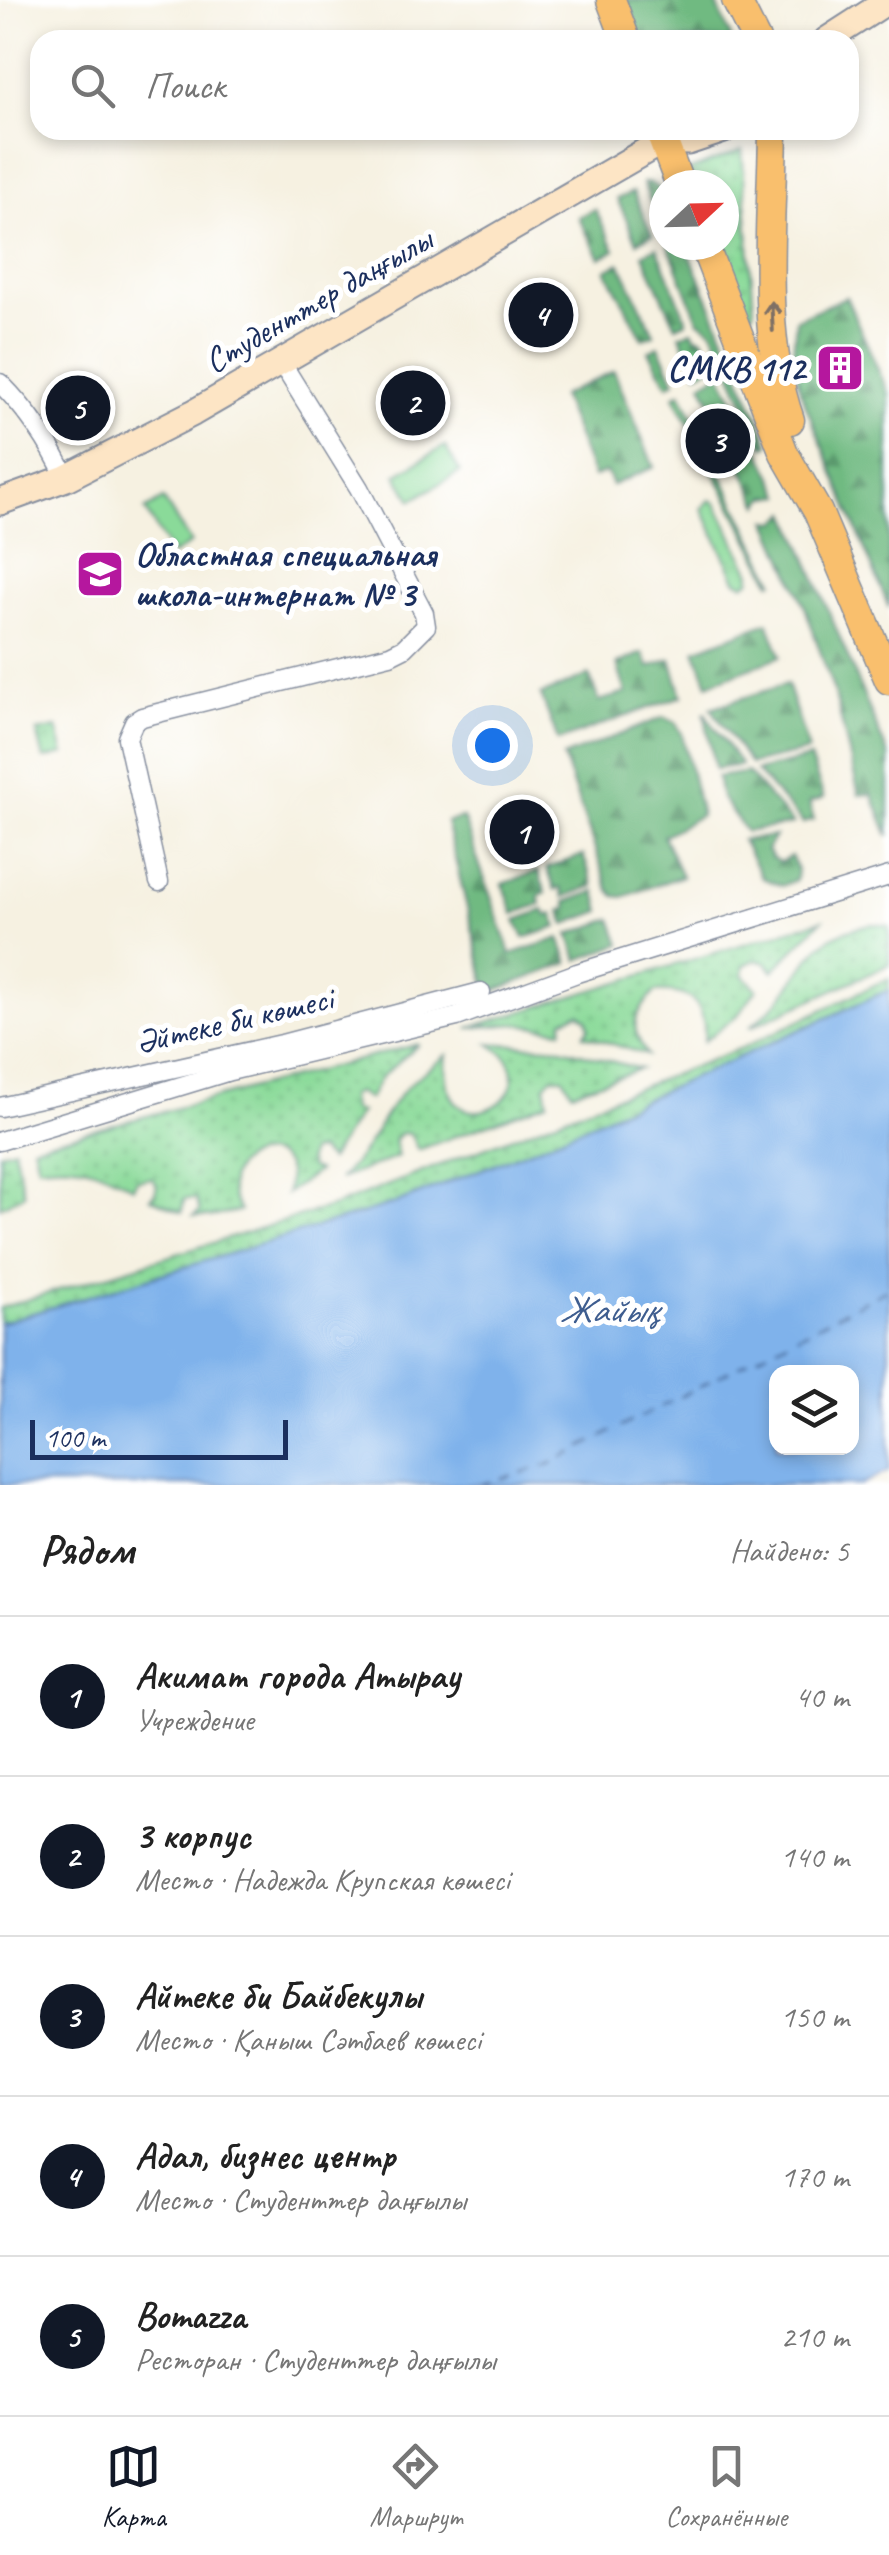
<!DOCTYPE html>
<html lang="ru">
<meta charset="utf-8">
<style>
:root{--surface:#fff;--page:#f2f2f2;--text:#222;--muted:#767676;--line:#e0e0e0;--accent:#111827}
body{margin:0;font-family:Caveat,sans-serif;background:var(--page);color:var(--text)}
.controls{position:absolute;right:30px;bottom:30px;display:grid;overflow:hidden;border-radius:20px;box-shadow:0 5px 15px #0003}
.controls button{width:90px;height:90px;display:grid;place-items:center;padding:0;border:0;border-bottom:2px solid var(--line);background:var(--surface);color:var(--text);font:50px sans-serif}
.compass{position:absolute;left:649px;top:170px;width:90px;height:90px;border-radius:50%;background:var(--surface);box-shadow:0 5px 15px #0003;rotate:68deg}
.scale{position:absolute;left:30px;bottom:25px;width:258px;box-sizing:border-box;padding-left:10px;border:5px solid #1b2f5e;border-top:0;font-size:28px;line-height:35px;white-space:nowrap;color:#1b2f5e;-webkit-text-stroke:8px #fff;paint-order:stroke}
.you{position:absolute;left:492px;top:745px;width:35px;height:35px;margin:-25px;border:8px solid #fff;border-radius:50%;background:#1a73e8;box-shadow:0 0 0 15px #1a73e833}
.badge{display:grid;place-items:center;width:65px;height:65px;border-radius:50%;background:var(--accent);color:#fff;font-size:32px;font-weight:700}
.pin{position:absolute;translate:-50% -50%;border:5px solid #fff;box-shadow:0 2px 10px #0006}
.list{margin:0;padding:0;list-style:none}
h2{display:flex;justify-content:space-between;align-items:center;height:130px;margin:0;padding:0 40px;font-size:42px}
h2 small{font-size:32px;font-weight:400;color:var(--muted)}
.list li{display:grid;grid-template-columns:65px 1fr auto;gap:30px;align-items:center;box-sizing:border-box;height:160px;padding:0 40px;border-top:2px solid var(--line)}
.list b{display:block;font-size:38px;white-space:nowrap}
.list p{margin:0;font-size:32px;white-space:nowrap;color:var(--muted)}
.list em{font-size:32px;font-style:normal;color:var(--muted)}
.icon{flex:none;width:55px;height:55px;fill:none;stroke:currentColor;stroke-width:2;stroke-linecap:round;stroke-linejoin:round}
.map{position:relative;flex:none;width:889px;height:1485px;overflow:hidden}
.search{position:absolute;background:var(--surface);box-shadow:0 5px 15px #0003;left:30px;right:30px;top:30px;height:110px;display:flex;align-items:center;gap:25px;box-sizing:border-box;padding:0 35px;border-radius:30px;color:var(--muted);font-size:38px}
.sheet{height:930px;background:var(--surface)}
nav{display:flex;justify-content:space-around;align-items:center;box-sizing:border-box;height:140px;border-top:2px solid var(--line);background:var(--surface);font-size:28px;color:var(--muted)}
nav a{display:grid;justify-items:center;gap:5px}
nav .on{color:var(--accent)}
.map>svg:first-child{display:block}
.grass{fill:url(#grass-dots);stroke:#52847c;stroke-width:2.5}
.forest{fill:url(#forest-firs);stroke:#457470;stroke-width:2.5}
.park{fill:url(#park-tufts);stroke:#52847c;stroke-width:2.5}
.pitch{fill:#8ada99;stroke:#52847c;stroke-width:2.5}
.water{fill:#7fb2eb;stroke:#4d70a4;stroke-width:2.5;fill-rule:evenodd}
.lines{fill:none;stroke-linecap:round;stroke-linejoin:round}
.ferry{stroke:#3e5d8f;stroke-width:2.5;stroke-dasharray:12 10;stroke-linecap:butt}
.street-casing{stroke:#8890a0;stroke-width:21}
.secondary-casing{stroke:#8890a0;stroke-width:29}
.primary-casing{stroke:#8890a0;stroke-width:31}
.street{stroke:#fff;stroke-width:18}
.secondary{stroke:#fde5c5;stroke-width:25}
.primary{stroke:#f9bf6d;stroke-width:28}
.oneway{stroke:#7f7065}
.labels{text-anchor:middle;dominant-baseline:central;stroke-width:10;stroke-linejoin:round;paint-order:stroke}
.street-label{font-size:35px;fill:#1b2f5e;stroke:#fff}
.poi-label{font-size:35px;font-weight:bold;fill:#1b2f5e;stroke:#fff;text-anchor:end}
.water-label{font-size:38px;font-style:italic;fill:#3e5d8f;stroke:#fff}
</style>
<div class="map">
<svg width="889" height="1485" viewBox="0 0 889 1485">
<defs>
<pattern id="grass-dots" width="8" height="8" patternUnits="userSpaceOnUse" patternTransform="scale(2.5)"><rect width="8" height="8" fill="#8ada99"/><path d="M2 2h.1M6 6h.1" fill="none" stroke="#76bb86" stroke-width="1.8" stroke-linecap="round"/></pattern>
<pattern id="forest-firs" width="22" height="20" patternUnits="userSpaceOnUse" patternTransform="scale(2.5)"><rect width="22" height="20" fill="#6fba81"/><path d="M5 1l3.5 6h-7zM16 11l3.5 6h-7z" fill="#5a986d"/></pattern>
<pattern id="park-tufts" width="24" height="20" patternUnits="userSpaceOnUse" patternTransform="scale(2.5)"><rect width="24" height="20" fill="#8ada99"/><path d="M3 7l-1-3M5 7V3M7 7l1-3M15 17l-1-3M17 17v-4M19 17l1-3" fill="none" stroke="#76bb86"/></pattern>
</defs>
<rect width="100%" height="100%" fill="#fff"/>
<filter id="ink" filterUnits="userSpaceOnUse"><feTurbulence type="fractalNoise" baseFrequency=".01" numOctaves="2"/><feDisplacementMap in="SourceGraphic" scale="20" xChannelSelector="R" yChannelSelector="G"/><feConvolveMatrix kernelMatrix="1 2 1 2 8 2 1 2 1" color-interpolation-filters="sRGB"/></filter>
<filter id="wash" filterUnits="userSpaceOnUse"><feTurbulence type="fractalNoise" baseFrequency=".0048" numOctaves="4" result="noise"/><feDisplacementMap in="SourceGraphic" scale="40" xChannelSelector="R" yChannelSelector="G"/><feGaussianBlur stdDeviation="2.25" result="paint"/><feColorMatrix in="noise" values="0 0 0 0 0 0 0 0 0 0 0 0 0 0 0 0 0 1.4 0 .05"/><feComposite in="paint" operator="in"/></filter>
<g filter="url(#wash)">
<rect width="100%" height="100%" fill="#f6f1e1"/>
<g class="grass">
<path d="M742 150 754 311 748 316 743 315 715 245H724V185H693L688 171Z"/>
<path d="M822 920 773 971 766 962 755 960 744 965 743 975 757 989 738 1015 704 1041C707 1004 691 990 655 992 633 1017 628 1026 647 1055L584 1035 589 1028 587 1019 579 1013 563 1020 562 1030 516 1024 468 1028Z"/>
<path d="M874 924 889 926V965L750 1027C758 1020 767 1013 774 1006 812 964 808 934 874 924Z"/>
<path d="M889 978V990L545 1144 397 1203 0 1323V1308L337 1205 744 1047Z"/>
<path d="M489 1043 562 1048 640 1069 572 1092 563 1077H552L545 1085 548 1102 418 1150 410 1134 401 1133 394 1140 398 1157 339 1179C366 1155 377 1124 399 1096 412 1079 430 1068 447 1055 436 1150 538 1106 507 1058 504 1053 494 1047 489 1043Z"/>
<path d="M419 1044 381 1077 369 1099 357 1092 350 1096 352 1110 360 1112 329 1160 319 1150 310 1152 308 1160 311 1168 318 1171 286 1194C305 1125 200 1153 240 1211L211 1217 194 1216 200 1211 196 1199H184L182 1212 150 1198 155 1193 157 1185 152 1178 137 1180 133 1187C95 1167 81 1161 38 1166L33 1146Z"/>
<path d="M14 1148 24 1194 0 1207V1152Z"/>
</g>
<g class="forest">
<path d="M626 0H715L732 40H641Z"/>
<path d="M649 182 664 192V236L643 183Z"/>
<path d="M633 192 652 235 637 242 617 199Z"/>
<path d="M595 209 615 250 600 258 578 217Z"/>
<path d="M668 245H686L769 444 764 446 713 331 698 320Z"/>
<path d="M657 247 687 321 676 326 643 254Z"/>
<path d="M620 263 654 334 643 339 606 270Z"/>
<path d="M846 297 889 394V608L800 391 793 354 796 319Z"/>
<path d="M692 330 695 336 703 338 716 364 698 373 680 335Z"/>
<path d="M659 346 675 381 668 385 649 351Z"/>
<path d="M614 371 654 467 612 485 606 472 593 477 561 396Z"/>
<path d="M721 373 782 495 766 497 760 505 702 383Z"/>
<path d="M681 392 709 448 703 450 674 396Z"/>
<path d="M714 460 774 581 771 582 709 462Z"/>
<path d="M788 512 889 757V836L872 794 859 795 835 695 805 607 768 521 777 522Z"/>
<path d="M768 622 781 656 708 684 695 650Z"/>
<path d="M643 653 649 667 671 659 682 696 558 741 541 695 589 675 599 701 626 693 617 664Z"/>
<path d="M787 684 809 751 750 764 711 708Z"/>
<path d="M704 712 741 765 715 769Z"/>
<path d="M664 717 676 723 682 734 701 815 663 836 682 876 623 897 615 896 609 889 563 757Z"/>
<path d="M810 758 824 798 809 803 814 820 803 823 756 771Z"/>
<path d="M747 772 793 824 746 832 721 797 717 777Z"/>
<path d="M463 818 511 954 560 938 569 963 488 993 446 822Z"/>
<path d="M775 836 767 850 772 858 780 862 791 856 797 869 796 880 782 886 762 878 742 840Z"/>
<path d="M583 855 594 886 564 897 561 888 555 890 547 868Z"/>
<path d="M538 871 546 893 539 896 541 904 514 914 503 884Z"/>
<path d="M596 891 601 911 566 924 561 911 568 908 566 902Z"/>
<path d="M544 910 547 916 553 914 558 927 524 938 516 920Z"/>
<path d="M612 919 621 944 578 960 569 934Z"/>
</g>
<g class="park">
<path d="M710 500 716 503 751 573 750 581 744 584 736 580 702 508Z"/>
<path d="M57 728 64 754 44 759 37 732Z"/>
</g>
<g class="pitch">
<path d="M445 446 460 472 412 500 396 475Z"/>
<path d="M163 499 191 543 172 555 145 510Z"/>
</g>
<path class="water" d="M889 990V1471L861 1485H0V1323L397 1203 545 1144ZM776 1372H852V1448H776Z"/>
<g class="lines">
<path class="ferry" d="M479 1485 548 1465 889 1288"/>
</g>
</g>
<g filter="url(#ink)">
<g class="lines">
<g class="street-casing">
<g id="street">
<path d="M0 383C29 412 49 441 66 478"/>
<path d="M159 882 127 738 134 722 142 717 390 655 404 648 426 626 424 613 359 488 281 362"/>
<path d="M0 1107 282 1044 481 992"/>
<path d="M0 1141 230 1071 457 1017 577 973 889 876"/>
</g>
</g>
<g class="secondary-casing">
<g id="secondary">
<path d="M827 40 889 0"/>
<path d="M669 130 663 141 688 142 724 130"/>
<path d="M0 502 66 478 193 413 663 141"/>
</g>
</g>
<g class="primary-casing">
<g id="primary">
<path d="M611 0 626 40"/>
<path d="M736 0 756 40"/>
<path d="M659 130 680 185"/>
<path d="M773 130C772 222 759 333 790 420"/>
<path d="M704 245 784 453 818 512 889 680"/>
</g>
</g>
<use href="#street" class="street"/>
<use href="#secondary" class="secondary"/>
<use href="#primary" class="primary"/>
</g>
<defs><path id="oneway-shaft" d="M-6 0H5M1.5-3L5.5 0L1.5 3" fill="none" stroke-width="1.6" stroke-linecap="round" stroke-linejoin="round" transform="scale(2.5)"/></defs>
<use class="oneway" href="#oneway-shaft" transform="translate(772 316) rotate(-93)"/>
</g>
<defs>
<g id="building-square" transform="scale(2.5)"><rect x="-9" y="-9" width="18" height="18" rx="4" fill="#b5179e" stroke="#fff"/><path d="M-4-6H4V6H1V3H-1V6H-4ZM-2.5-4.3h1.7v1.8h-1.7ZM.8-4.3h1.7v1.8H.8ZM-2.5-1h1.7V.8h-1.7ZM.8-1h1.7V.8H.8Z" fill="#fff"/></g>
<g id="school-square" transform="scale(2.5)"><rect x="-9" y="-9" width="18" height="18" rx="4" fill="#b5179e" stroke="#fff"/><path d="M0-5L7-2L0 1L-7-2ZM-4 1L0 2.5L4 1V4Q0 6-4 4Z" fill="#fff"/></g>
</defs>
<g fill-rule="evenodd">
<use href="#building-square" x="840" y="368"/>
<use href="#school-square" x="100" y="574"/>
</g>
<g class="labels">
<g class="street-label">
<text transform="translate(318 300) rotate(-30)">Студенттер даңғылы</text>
<text transform="translate(234 1020) rotate(-13)">Әйтеке би көшесі</text>
</g>
<g class="poi-label">
<text x="805" y="368">СМКВ 112</text>
<text x="135" y="554" text-anchor="start">Областная специальная<tspan x="135" dy="40">школа-интернат № 3</tspan></text>
</g>
<g class="water-label">
<text x="609" y="1309">Жайық</text>
</g>
</g>
</svg>
<div class="controls">
<button><svg class="icon" aria-label="layers" viewBox="0 0 24 24"><path d="M12 4l9 5-9 5-9-5zM3 14l9 5 9-5"/></svg></button>
</div>
<svg class="compass" viewBox="-18 -18 36 36"><path d="M0-13l5 13h-10z" fill="#e53935"/><path d="M0 13l5-13h-10z" fill="#767676"/></svg>
<div class="scale">100 m</div>
<div class="you"></div>
<div class="pin badge" style="left:522px;top:832px">1</div>
<div class="pin badge" style="left:413px;top:403px">2</div>
<div class="pin badge" style="left:718px;top:441px">3</div>
<div class="pin badge" style="left:541px;top:315px">4</div>
<div class="pin badge" style="left:78px;top:408px">5</div>
<div class="search"><svg class="icon" aria-label="search" viewBox="0 0 24 24"><circle cx="10" cy="10" r="6"/><path d="M15 15l6 6"/></svg>Поиск</div>
</div>
<section class="sheet">
<h2>Рядом<small>Найдено: 5</small></h2>
<ul class="list">
<li><span class="badge">1</span><div><b>Акимат города Атырау</b><p>Учреждение</p></div><em>40 m</em></li>
<li><span class="badge">2</span><div><b>3 корпус</b><p>Место · Надежда Крупская көшесі</p></div><em>140 m</em></li>
<li><span class="badge">3</span><div><b>Айтеке би Байбекулы</b><p>Место · Қаныш Сәтбаев көшесі</p></div><em>150 m</em></li>
<li><span class="badge">4</span><div><b>Адал, бизнес центр</b><p>Место · Студенттер даңғылы</p></div><em>170 m</em></li>
<li><span class="badge">5</span><div><b>Bomazza</b><p>Ресторан · Студенттер даңғылы</p></div><em>210 m</em></li>
</ul>
</section>
<nav>
<a class="on"><svg class="icon" aria-label="map" viewBox="0 0 24 24"><path d="M3 6l6-2 6 2 6-2v14l-6 2-6-2-6 2zM9 4v14M15 6v14"/></svg>Карта</a>
<a><svg class="icon" aria-label="directions" viewBox="0 0 24 24"><path d="M12 3l9 9-9 9-9-9zM9 14v-3h6M13 9l2 2-2 2"/></svg>Маршрут</a>
<a><svg class="icon" aria-label="saved" viewBox="0 0 24 24"><path d="M7 4h10v16l-5-4-5 4z"/></svg>Сохранённые</a>
</nav>
